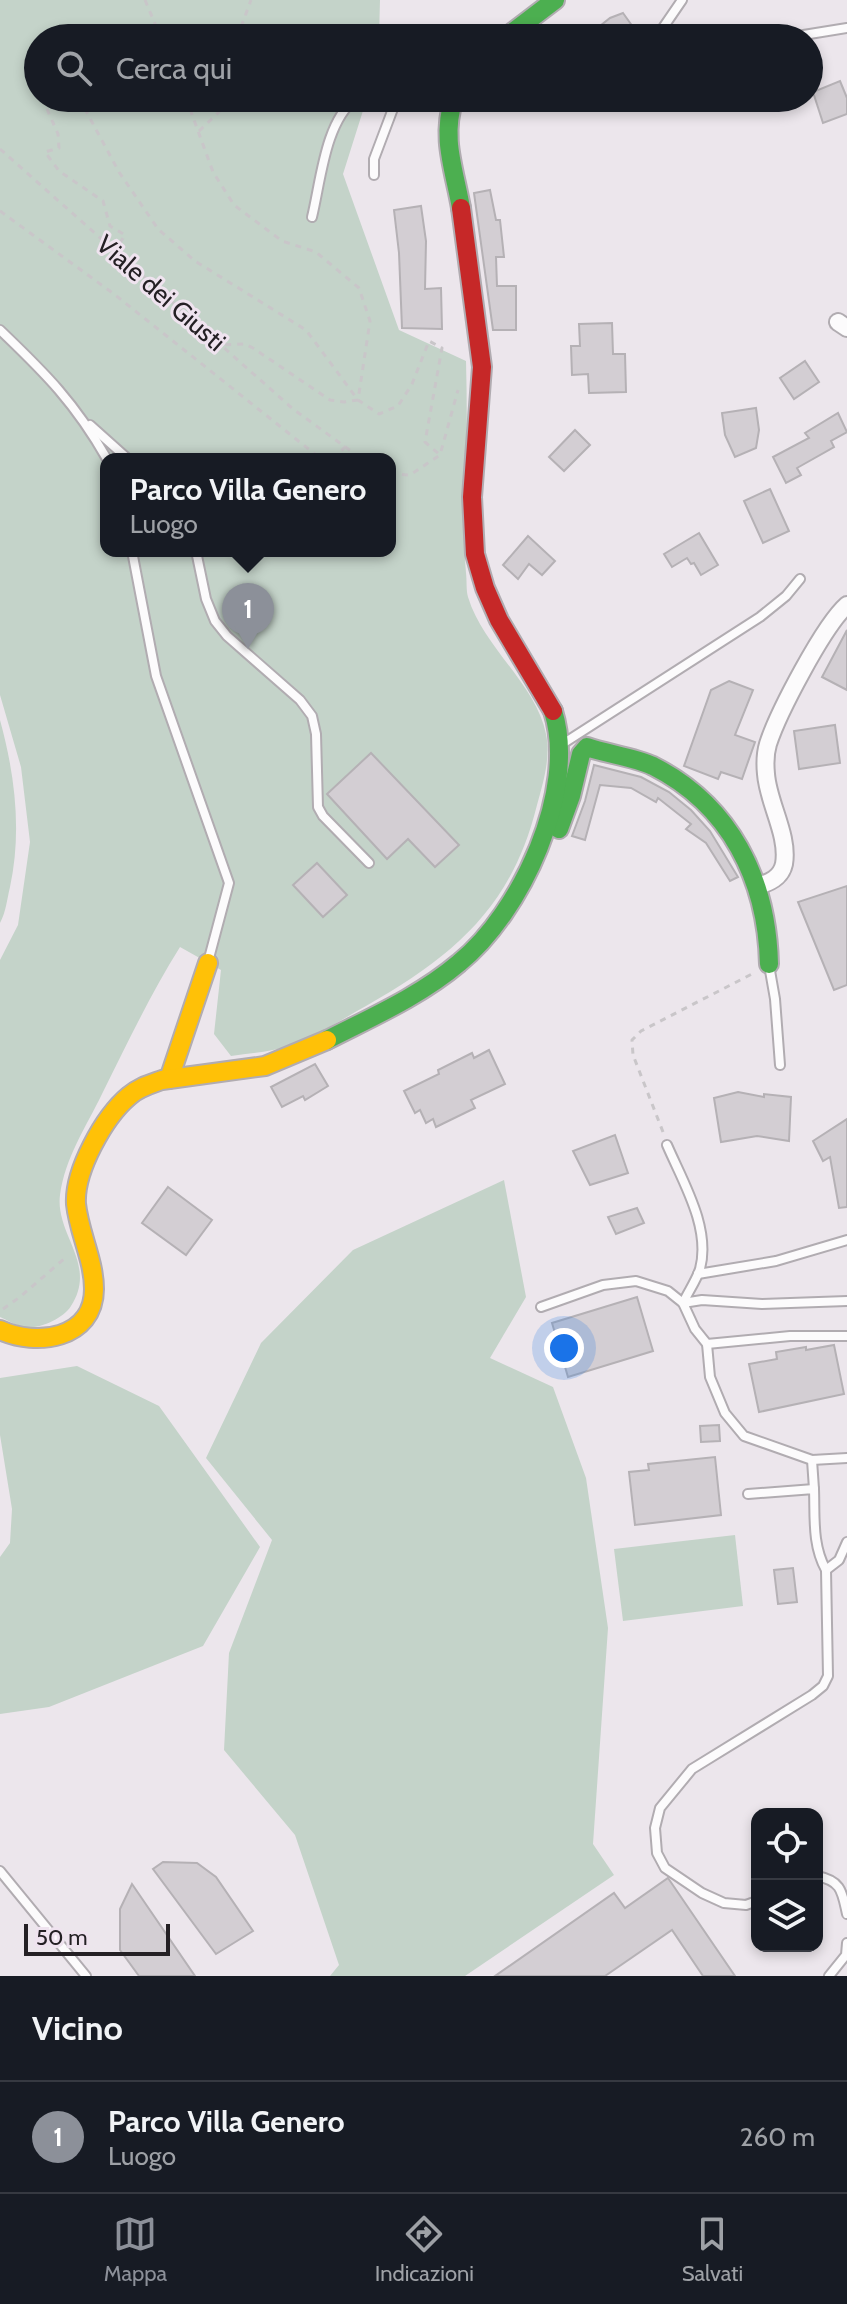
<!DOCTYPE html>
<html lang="it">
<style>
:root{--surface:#171b24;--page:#242831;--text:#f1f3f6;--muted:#9ea1a6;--line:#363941;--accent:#8c9099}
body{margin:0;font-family:Cabin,sans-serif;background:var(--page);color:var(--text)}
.controls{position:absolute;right:24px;bottom:24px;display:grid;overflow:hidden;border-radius:16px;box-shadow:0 4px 12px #0003}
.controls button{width:72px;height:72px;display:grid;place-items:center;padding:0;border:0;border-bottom:2px solid var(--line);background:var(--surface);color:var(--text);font:40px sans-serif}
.scale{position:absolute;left:24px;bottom:20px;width:146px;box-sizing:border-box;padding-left:8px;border:4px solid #242024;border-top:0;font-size:22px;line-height:28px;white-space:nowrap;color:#242024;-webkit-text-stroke:6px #efe3ef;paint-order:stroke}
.you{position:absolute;left:564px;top:1348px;width:28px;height:28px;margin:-20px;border:6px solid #fff;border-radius:50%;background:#1a73e8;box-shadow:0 0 0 12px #1a73e833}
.badge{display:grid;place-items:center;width:52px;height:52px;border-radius:50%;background:var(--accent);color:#fff;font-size:26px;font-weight:700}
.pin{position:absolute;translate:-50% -66px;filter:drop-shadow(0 2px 4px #0008)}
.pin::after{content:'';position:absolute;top:42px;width:28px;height:24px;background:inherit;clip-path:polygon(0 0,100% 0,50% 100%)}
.popup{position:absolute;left:100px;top:453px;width:296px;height:104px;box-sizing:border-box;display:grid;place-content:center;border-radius:16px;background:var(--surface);filter:drop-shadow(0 2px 6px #0005);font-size:26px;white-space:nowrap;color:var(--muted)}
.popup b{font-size:30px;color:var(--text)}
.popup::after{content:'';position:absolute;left:50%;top:100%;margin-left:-16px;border:16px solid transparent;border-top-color:var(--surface)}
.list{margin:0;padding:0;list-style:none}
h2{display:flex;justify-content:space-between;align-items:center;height:104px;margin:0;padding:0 32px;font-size:34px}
h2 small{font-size:26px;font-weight:400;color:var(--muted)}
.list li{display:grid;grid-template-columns:52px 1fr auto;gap:24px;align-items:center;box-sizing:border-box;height:112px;padding:0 32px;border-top:2px solid var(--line)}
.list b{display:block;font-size:30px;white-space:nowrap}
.list p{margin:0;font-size:26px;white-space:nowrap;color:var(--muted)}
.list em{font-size:26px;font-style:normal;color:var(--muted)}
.icon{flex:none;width:44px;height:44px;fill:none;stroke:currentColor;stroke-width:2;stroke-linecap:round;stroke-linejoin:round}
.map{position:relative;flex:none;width:847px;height:1976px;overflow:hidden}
.search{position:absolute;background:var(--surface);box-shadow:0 4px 12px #0003;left:24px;right:24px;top:24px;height:88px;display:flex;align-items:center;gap:20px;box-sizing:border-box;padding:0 28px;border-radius:44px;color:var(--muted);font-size:30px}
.sheet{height:216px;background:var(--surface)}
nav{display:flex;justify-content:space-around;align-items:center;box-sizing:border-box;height:112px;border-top:2px solid var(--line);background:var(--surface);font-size:22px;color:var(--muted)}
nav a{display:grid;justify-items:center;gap:4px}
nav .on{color:var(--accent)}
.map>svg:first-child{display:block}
.green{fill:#c4d3c9;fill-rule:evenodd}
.building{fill:#d3ced3;stroke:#b5b1b5;stroke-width:2}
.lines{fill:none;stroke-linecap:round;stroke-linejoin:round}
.lane-casing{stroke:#b1acb1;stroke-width:12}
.street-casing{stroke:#b1acb1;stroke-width:20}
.fast-casing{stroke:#b1acb1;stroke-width:22}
.slow-casing{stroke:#b1acb1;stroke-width:22}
.jam-casing{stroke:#b1acb1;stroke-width:22}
.path{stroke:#c9c6c9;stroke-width:3;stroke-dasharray:6 6;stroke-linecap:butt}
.lane{stroke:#fcfbfc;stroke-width:8}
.street{stroke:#fcfbfc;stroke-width:16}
.fast{stroke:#4caf50;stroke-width:18}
.slow{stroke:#ffc107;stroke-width:18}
.jam{stroke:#c62828;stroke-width:18}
.labels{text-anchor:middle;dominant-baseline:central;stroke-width:6;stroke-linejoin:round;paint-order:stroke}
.street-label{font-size:26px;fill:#242024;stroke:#efe3ef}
</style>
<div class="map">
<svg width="847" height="1976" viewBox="0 0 847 1976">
<rect width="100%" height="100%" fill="#ece6ec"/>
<g class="green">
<path d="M0 0H380L379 38H38V98H367L343 174 399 330 466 361C467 397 467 434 466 470 464 505 463 538 466 573 467 581 466 590 468 597 483 647 536 684 546 734 551 758 543 783 537 805 512 907 454 956 366 1006 337 1022 306 1044 273 1050 259 1053 245 1054 231 1056L214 1034 221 970 180 947C150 995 127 1044 102 1094 86 1127 65 1158 60 1195 55 1235 98 1264 71 1306 63 1319 38 1330 23 1327 15 1325 7 1320 0 1317V960L18 925 30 842 21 767 0 695ZM106 459H390V551H106Z"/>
<path d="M0 720C15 775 22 831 10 887 7 899 6 912 0 923Z"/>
<path d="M504 1180 526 1297 490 1358 553 1387 586 1478 608 1628 593 1844 614 1875 465 1976H330L339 1965 295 1835 224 1750 229 1653 272 1540 206 1458 261 1343 353 1250Z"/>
<path d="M77 1366 159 1406 260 1547 203 1646 49 1707 0 1714V1557L10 1543 12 1509 0 1435V1378Z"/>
<path d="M735 1535 743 1606 623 1621 614 1549Z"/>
</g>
<g class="building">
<path d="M623 13 633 27 621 38H585L610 18Z"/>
<path d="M840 81 847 98V114L823 123 813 92Z"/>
<path d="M490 190 496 220H500L504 257H496L497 286H516V330H493L474 193Z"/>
<path d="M421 206 426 241 425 289 441 288 442 329 402 328 399 253 394 210Z"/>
<path d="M612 323 613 354H625L626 392 589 393 588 374 572 375 571 346H580L579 324Z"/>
<path d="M805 361 819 382 794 399 780 378Z"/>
<path d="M756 408 759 430 756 448 735 457 725 435 722 413Z"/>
<path d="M838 413 847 432 831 441 834 447 797 468 801 475 786 483 773 457 809 438 805 433Z"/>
<path d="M575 430 590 445 564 471 549 457Z"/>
<path d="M770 489 789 531 763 543 744 501Z"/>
<path d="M699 533 718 565 701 575 694 563 691 564 687 558 672 567 664 554Z"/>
<path d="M528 536 555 561 542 575 529 564 518 579 503 565Z"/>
<path d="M847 630V690L822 677Z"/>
<path d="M729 681 753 690 735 735 755 742 742 779 721 772 718 779 684 766 711 690Z"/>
<path d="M835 725 840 763 799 769 794 731Z"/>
<path d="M371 753 459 845 435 867 408 839 387 859 327 794Z"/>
<path d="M594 765 641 777 669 792 691 810 710 831 738 877 730 881 706 843 686 829 691 824 658 798 656 802 631 788 600 785 585 840 572 836 585 801Z"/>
<path d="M317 863 347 895 323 917 293 885Z"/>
<path d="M847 886V985L834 990 798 902Z"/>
<path d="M489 1050 505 1084 471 1100 475 1108 436 1127 433 1119 426 1123 420 1110 415 1113 404 1091 439 1074 438 1070 472 1053 474 1058Z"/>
<path d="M315 1064 328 1086 305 1100 303 1096 282 1107 271 1087Z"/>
<path d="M738 1092 764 1097V1094L791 1097 789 1141 757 1136 721 1142 714 1098Z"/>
<path d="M847 1119V1207L839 1208 830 1157 823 1161 813 1141Z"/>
<path d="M615 1135 628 1173 590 1185 573 1151Z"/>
<path d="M168 1187 212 1220 186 1255 142 1223Z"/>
<path d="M637 1208 644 1223 616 1234 608 1217Z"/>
<path d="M637 1297 653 1351 568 1377 552 1323Z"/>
<path d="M834 1345 844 1394 759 1412 749 1364 777 1359 776 1352 806 1347V1350Z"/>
<path d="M719 1425 720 1441 701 1442 700 1426Z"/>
<path d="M715 1457 721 1515 635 1525 629 1472 649 1470 648 1464Z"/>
<path d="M793 1568 797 1602 778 1604 774 1570Z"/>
<path d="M163 1862 197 1863 216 1877 253 1931 216 1954 153 1869Z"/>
<path d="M668 1878 735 1976H703L672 1930 605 1976H495L614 1893 625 1908Z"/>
<path d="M132 1884 195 1976H139L120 1950V1909Z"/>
</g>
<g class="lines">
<g class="lane-casing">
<g id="lane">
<path d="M656 38 682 0"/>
<path d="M785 38 847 28"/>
<path d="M374 175V159L397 98"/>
<path d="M312 217C321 180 325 122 356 98"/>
<path d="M0 330C46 374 75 403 107 459"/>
<path d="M90 425 128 459"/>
<path d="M132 551 156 676 229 883 208 962"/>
<path d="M196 551 206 599 215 621 227 636 300 700 312 716 316 734 318 807 323 816 369 863"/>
<path d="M564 743 760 617 786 596 800 579"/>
<path d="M769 965 775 999 780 1065"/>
<path d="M667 1145C683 1182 711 1228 700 1269 696 1281 688 1292 683 1303L702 1300 762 1304 847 1301"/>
<path d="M698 1274 776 1261 847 1240"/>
<path d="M541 1307 603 1285 636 1281 668 1291 683 1303 695 1329 707 1344 710 1377 725 1413 744 1436 812 1460 847 1458"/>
<path d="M707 1344 790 1336H847"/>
<path d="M812 1460 814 1489"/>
<path d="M748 1494 814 1489C815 1517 812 1545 826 1570L828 1676 823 1686 812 1695 692 1769 660 1808 655 1828 657 1853 665 1868 702 1893 724 1903 746 1905 757 1901"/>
<path d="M826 1570 839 1560 847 1542"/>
<path d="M0 1871 86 1976"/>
<path d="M817 1876C842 1881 842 1892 847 1914"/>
<path d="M829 1976 846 1955 847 1943"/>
</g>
</g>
<g class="street-casing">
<g id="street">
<path d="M838 322 847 328"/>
<path d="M757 886C769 883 781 878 784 864 789 835 768 803 766 774 765 764 765 754 768 744 778 713 824 625 847 605"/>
</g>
</g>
<g class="fast-casing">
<g id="fast">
<path d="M505 38 555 0"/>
<path d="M454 98C441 138 454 168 461 208"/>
<path d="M559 829 571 796 581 754 587 747C607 754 634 757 653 766 730 805 767 879 769 964"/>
<path d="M327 1040C372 1017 420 996 459 963 521 913 578 790 553 711"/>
</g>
</g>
<g class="slow-casing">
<g id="slow">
<path d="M169 1079 208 963"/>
<path d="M0 1330C36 1347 94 1339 94 1289 94 1260 79 1233 76 1204 74 1171 104 1117 129 1096 139 1087 151 1084 162 1080L265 1066 327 1040"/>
</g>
</g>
<g class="jam-casing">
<path id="jam" d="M461 208 482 367 472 497 475 554 485 588 499 620 553 711"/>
</g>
<g class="path">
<path d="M145 0 161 38"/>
<path d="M237 38 251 0"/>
<path d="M38 69 36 67 32 77 38 89"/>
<path d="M42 98 58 134 59 148 45 152 59 171 103 201 110 226 125 235 114 252"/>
<path d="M79 98 119 172 158 229 195 261 306 330 358 400 344 402 330 400 253 348 245 344 221 345"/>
<path d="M186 98 213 172 234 205 282 241 316 252 359 288 370 321 358 400 379 414 398 406 412 384 429 341 442 348 425 442 440 455"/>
<path d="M199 131 219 112 222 98"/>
<path d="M0 149 293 409 362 459"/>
<path d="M0 211 114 294 316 455 331 459"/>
<path d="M333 459 346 446"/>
<path d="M390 474 410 475 440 455 458 390"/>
<path d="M663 1132 633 1055 632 1040 641 1031 752 974"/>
<path d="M3 1309 20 1297 65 1258"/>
</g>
<use href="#lane" class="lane"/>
<use href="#street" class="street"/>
<use href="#fast" class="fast"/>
<use href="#slow" class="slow"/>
<use href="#jam" class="jam"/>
</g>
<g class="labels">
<g class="street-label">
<text transform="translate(161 293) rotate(41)">Viale dei Giusti</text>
</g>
</g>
</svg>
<div class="controls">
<button><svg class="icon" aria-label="locate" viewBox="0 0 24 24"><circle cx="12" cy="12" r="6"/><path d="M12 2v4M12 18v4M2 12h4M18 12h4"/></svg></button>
<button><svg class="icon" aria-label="layers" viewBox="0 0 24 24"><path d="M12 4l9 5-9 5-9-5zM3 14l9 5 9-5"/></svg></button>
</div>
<div class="scale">50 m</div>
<div class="you"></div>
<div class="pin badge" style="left:248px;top:649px">1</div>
<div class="popup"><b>Parco Villa Genero</b>Luogo</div>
<div class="search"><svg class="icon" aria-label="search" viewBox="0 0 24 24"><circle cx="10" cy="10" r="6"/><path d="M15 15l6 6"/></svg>Cerca qui</div>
</div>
<section class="sheet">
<h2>Vicino<small></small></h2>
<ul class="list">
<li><span class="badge">1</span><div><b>Parco Villa Genero</b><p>Luogo</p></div><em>260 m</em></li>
</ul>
</section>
<nav>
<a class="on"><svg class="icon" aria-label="map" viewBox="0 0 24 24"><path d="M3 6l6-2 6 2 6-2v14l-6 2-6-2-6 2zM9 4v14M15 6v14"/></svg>Mappa</a>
<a><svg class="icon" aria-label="directions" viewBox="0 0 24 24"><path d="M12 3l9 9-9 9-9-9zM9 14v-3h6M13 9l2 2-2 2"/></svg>Indicazioni</a>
<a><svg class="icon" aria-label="saved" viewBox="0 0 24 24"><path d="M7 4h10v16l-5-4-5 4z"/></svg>Salvati</a>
</nav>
